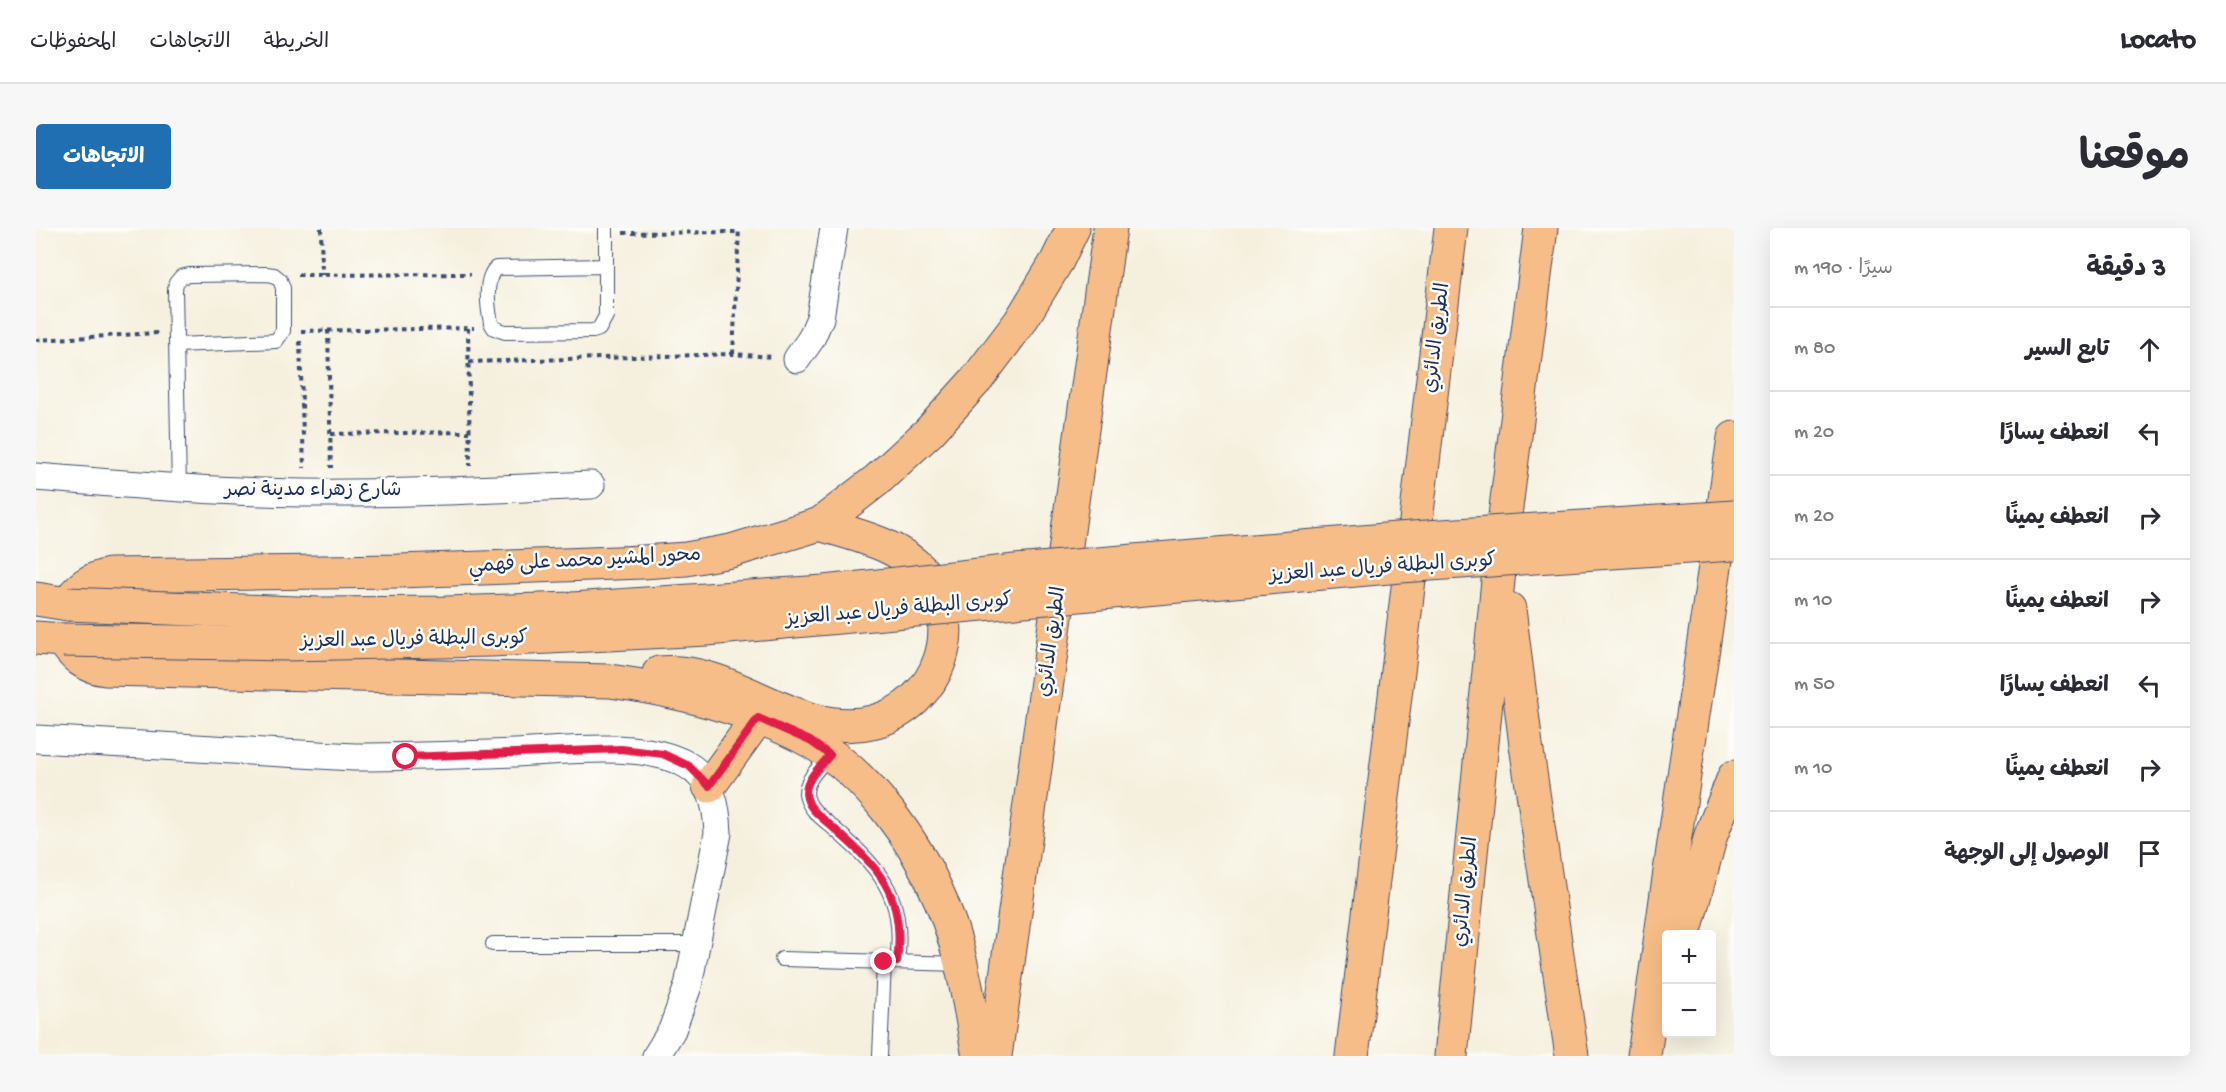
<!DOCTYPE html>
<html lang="ar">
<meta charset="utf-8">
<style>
:root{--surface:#fff;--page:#f7f7f7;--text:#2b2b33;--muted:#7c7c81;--line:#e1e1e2;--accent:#1f6fb2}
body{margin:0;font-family:"Gochi Hand","Playpen Sans Arabic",sans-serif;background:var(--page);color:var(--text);direction:rtl}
.controls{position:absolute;right:18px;bottom:18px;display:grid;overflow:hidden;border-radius:6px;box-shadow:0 6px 24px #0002}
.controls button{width:54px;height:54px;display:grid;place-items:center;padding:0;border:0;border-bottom:2px solid var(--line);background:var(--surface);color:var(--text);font:30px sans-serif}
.stop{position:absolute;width:18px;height:18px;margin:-14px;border:4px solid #e11d48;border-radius:50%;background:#fff}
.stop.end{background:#e11d48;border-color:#fff;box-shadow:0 2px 6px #0008}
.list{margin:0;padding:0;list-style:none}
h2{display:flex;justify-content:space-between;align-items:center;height:78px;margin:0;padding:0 24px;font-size:26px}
h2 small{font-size:20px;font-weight:400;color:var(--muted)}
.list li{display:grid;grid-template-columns:39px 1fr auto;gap:18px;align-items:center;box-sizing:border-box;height:84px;padding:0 24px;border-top:2px solid var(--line)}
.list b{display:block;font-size:22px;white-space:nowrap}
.list em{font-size:20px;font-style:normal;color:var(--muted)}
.icon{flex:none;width:33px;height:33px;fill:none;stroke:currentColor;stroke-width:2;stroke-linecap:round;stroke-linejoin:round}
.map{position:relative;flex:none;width:1698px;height:828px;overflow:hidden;direction:ltr;border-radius:6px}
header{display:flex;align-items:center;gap:36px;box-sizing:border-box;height:84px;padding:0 30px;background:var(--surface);border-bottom:2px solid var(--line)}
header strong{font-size:28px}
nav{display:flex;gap:33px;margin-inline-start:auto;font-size:21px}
.intro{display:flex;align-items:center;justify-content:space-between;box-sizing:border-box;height:144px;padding:0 36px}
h1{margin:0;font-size:42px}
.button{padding:15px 27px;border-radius:6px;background:var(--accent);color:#fff;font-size:21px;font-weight:700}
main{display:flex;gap:36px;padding:0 36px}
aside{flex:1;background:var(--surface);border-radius:6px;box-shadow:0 6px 24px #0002}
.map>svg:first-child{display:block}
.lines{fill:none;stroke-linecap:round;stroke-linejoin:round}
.lane-casing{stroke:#3c4c71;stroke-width:16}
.street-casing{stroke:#3c4c71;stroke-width:29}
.primary-casing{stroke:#3c4c71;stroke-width:35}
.highway-casing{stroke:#3c4c71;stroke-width:35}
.path{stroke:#3c4c71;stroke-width:4;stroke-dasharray:4.5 4.5;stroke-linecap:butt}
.lane{stroke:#fff;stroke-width:14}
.street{stroke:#fff;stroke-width:27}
.primary{stroke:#f7bd88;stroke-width:33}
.highway{stroke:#f7bd88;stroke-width:33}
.primary-bridge-casing{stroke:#3c4c71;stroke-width:35;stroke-linecap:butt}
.primary-bridge{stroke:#f7bd88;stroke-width:33}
.route{stroke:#e11d48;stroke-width:8}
.labels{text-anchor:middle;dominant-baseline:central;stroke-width:5;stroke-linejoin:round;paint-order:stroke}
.street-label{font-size:20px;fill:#1b2f5e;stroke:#fdfcf7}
</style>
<header>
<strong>Locato</strong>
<nav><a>الخريطة</a><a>الاتجاهات</a><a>المحفوظات</a></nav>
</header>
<div class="intro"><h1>موقعنا</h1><a class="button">الاتجاهات</a></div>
<main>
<aside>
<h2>3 دقيقة<small>سيرًا · 190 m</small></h2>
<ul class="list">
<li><svg class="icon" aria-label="ahead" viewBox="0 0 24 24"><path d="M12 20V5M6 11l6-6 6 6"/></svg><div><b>تابع السير</b></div><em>80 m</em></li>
<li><svg class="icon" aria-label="left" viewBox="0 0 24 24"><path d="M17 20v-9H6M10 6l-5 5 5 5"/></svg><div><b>انعطف يسارًا</b></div><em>20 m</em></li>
<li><svg class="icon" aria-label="right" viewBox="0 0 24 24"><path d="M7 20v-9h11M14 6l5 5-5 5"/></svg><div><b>انعطف يمينًا</b></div><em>20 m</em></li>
<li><svg class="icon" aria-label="right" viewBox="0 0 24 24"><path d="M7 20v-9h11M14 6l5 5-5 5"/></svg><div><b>انعطف يمينًا</b></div><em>10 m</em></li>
<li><svg class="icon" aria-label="left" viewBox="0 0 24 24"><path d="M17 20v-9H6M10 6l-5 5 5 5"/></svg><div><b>انعطف يسارًا</b></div><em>50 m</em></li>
<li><svg class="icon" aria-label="right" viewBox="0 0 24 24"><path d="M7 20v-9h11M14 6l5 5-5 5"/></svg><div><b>انعطف يمينًا</b></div><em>10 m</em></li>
<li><svg class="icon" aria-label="arrive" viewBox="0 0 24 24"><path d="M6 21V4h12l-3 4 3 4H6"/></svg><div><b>الوصول إلى الوجهة</b></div></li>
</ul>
</aside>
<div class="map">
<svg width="1698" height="828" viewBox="0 0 1698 828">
<rect width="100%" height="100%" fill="#fdfcf7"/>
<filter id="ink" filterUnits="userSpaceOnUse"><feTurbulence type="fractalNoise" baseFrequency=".0167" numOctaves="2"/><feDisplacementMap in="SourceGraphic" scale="12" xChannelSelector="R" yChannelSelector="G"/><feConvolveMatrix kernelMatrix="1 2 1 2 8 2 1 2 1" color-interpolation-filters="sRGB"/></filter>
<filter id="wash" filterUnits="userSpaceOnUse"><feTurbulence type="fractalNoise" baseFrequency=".008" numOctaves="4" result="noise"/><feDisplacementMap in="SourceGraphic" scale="24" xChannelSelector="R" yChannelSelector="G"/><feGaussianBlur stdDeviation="1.35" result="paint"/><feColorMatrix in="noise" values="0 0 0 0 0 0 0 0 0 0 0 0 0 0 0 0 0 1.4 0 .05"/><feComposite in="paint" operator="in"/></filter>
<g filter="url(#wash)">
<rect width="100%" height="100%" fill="#f5f0de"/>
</g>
<g filter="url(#ink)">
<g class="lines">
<g class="lane-casing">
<g id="lane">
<path d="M570 0V38L460 40C448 51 452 80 455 95L458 100 469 104 557 103 563 101 570 88V38"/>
<path d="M140 117 240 113 247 103V60L244 52 238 47 230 46 153 47 145 49 140 55 139 62 143 261"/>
<path d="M794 527C786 537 770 550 770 565 771 579 784 589 794 597 842 639 870 665 861 734"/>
<path d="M457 716H661"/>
<path d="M746 731 925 736"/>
<path d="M844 828 848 734"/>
</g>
</g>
<g class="street-casing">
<g id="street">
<path d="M761 131 775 111 784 90 798 0"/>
<path d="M0 249C89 256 179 264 268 265 364 266 460 261 555 257"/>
<path d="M0 511 318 529C372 529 426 527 479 525 530 523 607 512 651 537 676 551 681 579 682 605L652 758 636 802 620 828"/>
</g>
</g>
<g class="primary-casing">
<g id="primary">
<path d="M0 371 32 376C42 359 54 351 74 347L363 343 607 334 650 331 695 323 784 296 841 252 893 204 941 151 984 94 1021 33 1037 0"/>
<path d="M0 410 27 412C38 429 48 438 69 441L574 453C640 462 716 481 774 513 832 546 880 613 905 673 926 722 933 776 943 828"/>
<path d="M623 445C700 438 759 512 836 494 903 478 933 396 886 343 860 315 818 307 784 296"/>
<path d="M673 558 722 490"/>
<path d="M1648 706 1675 607 1698 549"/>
</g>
</g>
<g class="highway-casing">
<g id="highway">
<path d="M1473 381 1490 517 1536 828"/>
<path d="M959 828 1074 0"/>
<path d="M1316 828 1415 0"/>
<path d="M1415 828 1466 312 1505 0"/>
<path d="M1608 828 1637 622 1698 210"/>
</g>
</g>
<g class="path">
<path d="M285 0 286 47"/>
<path d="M587 5 703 4"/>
<path d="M262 47 435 46"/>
<path d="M432 100 434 238"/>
<path d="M292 102 295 240"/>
<path d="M265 103 438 100"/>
<path d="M0 112 122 105"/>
<path d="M264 113 268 240"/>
<path d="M697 126 703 0"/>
<path d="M433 134 697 126 736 129"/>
<path d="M295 206 433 204"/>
</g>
<use href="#lane" class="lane"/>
<use href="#street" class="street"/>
<use href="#primary" class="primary"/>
<use href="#highway" class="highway"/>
<g class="primary-bridge-casing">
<g id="primary-bridge">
<path d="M32 376 284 386 410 385 536 381 788 364 979 343 1361 311 1698 289"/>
<path d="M27 412 250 416 455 412 671 401 1364 338 1698 316"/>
</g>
</g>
<use href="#primary-bridge" class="primary-bridge"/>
</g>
</g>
<g class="lines" filter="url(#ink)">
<path class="route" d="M370 529 585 521 627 526 653 538 673 558 722 490 774 513 794 527C786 537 770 550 770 565 771 580 784 588 794 597 842 639 870 665 861 734H848"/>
</g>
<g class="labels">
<g class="street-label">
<text transform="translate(1402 110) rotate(-83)">الطريق الدائري</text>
<text x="277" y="263">شارع زهراء مدينة نصر</text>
<text transform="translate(549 334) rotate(-3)">محور المشير محمد على فهمي</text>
<text transform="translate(1347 341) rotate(-4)">كوبرى البطلة فريال عبد العزيز</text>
<text transform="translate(863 383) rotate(-5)">كوبرى البطلة فريال عبد العزيز</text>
<text transform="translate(378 413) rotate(-1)">كوبرى البطلة فريال عبد العزيز</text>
<text transform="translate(1017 414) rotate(-82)">الطريق الدائري</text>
<text transform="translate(1431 664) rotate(-84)">الطريق الدائري</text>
</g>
</g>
</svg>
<div class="controls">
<button>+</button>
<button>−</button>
</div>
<div class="stop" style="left:370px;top:529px"></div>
<div class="stop end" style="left:848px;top:734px"></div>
</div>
</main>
